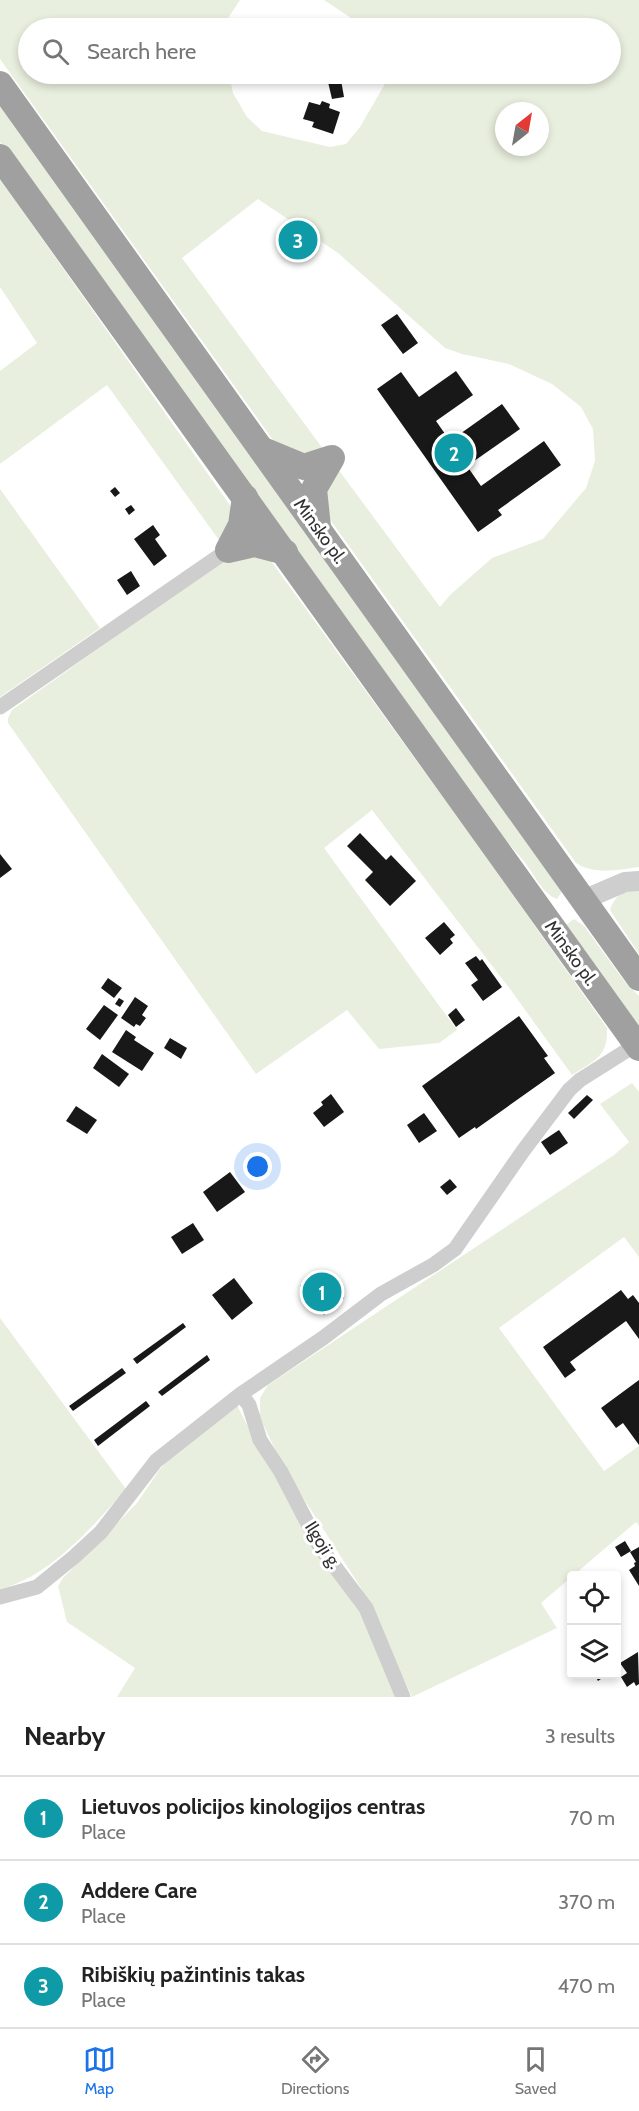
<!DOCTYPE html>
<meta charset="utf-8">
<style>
:root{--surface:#fff;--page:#f6f6f6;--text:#222;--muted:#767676;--line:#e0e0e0;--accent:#1a73e8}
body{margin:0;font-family:Cabin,sans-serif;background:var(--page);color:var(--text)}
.controls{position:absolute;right:18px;bottom:18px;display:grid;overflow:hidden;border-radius:6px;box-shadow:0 3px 9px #0003}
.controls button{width:54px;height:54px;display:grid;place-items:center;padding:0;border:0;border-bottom:2px solid var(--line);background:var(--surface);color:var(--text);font:30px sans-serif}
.compass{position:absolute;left:495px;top:102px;width:54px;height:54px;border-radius:50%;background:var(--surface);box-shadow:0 3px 9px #0003;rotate:31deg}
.you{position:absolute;left:258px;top:1167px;width:21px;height:21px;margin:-15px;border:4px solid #fff;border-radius:50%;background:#1a73e8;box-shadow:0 0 0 9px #1a73e833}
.badge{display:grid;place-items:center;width:39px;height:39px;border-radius:50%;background:var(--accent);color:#fff;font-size:20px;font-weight:700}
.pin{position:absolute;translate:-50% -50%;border:3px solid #fff;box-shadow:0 2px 6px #0006}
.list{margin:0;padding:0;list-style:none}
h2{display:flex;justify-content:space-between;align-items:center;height:78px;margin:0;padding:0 24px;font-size:26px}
h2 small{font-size:20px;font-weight:400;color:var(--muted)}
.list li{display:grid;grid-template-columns:39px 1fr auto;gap:18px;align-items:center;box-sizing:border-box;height:84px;padding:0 24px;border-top:2px solid var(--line)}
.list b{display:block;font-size:22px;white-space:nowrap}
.list p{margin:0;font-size:20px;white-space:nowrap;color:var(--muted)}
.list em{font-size:20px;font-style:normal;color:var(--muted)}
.icon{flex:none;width:33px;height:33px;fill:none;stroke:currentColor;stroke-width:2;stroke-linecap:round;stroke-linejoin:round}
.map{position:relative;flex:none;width:639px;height:1697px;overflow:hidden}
.search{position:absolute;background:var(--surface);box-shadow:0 3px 9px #0003;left:18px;right:18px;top:18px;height:66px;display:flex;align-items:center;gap:15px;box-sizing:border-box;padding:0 21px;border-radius:33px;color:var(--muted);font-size:22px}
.sheet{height:330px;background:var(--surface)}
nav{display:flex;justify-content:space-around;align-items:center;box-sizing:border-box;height:84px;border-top:2px solid var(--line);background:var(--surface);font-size:16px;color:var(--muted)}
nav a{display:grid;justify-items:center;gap:3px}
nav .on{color:var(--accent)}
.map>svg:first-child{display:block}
.green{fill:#e9efde;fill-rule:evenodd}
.building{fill:#181818}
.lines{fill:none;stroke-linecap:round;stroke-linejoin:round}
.minor{stroke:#cecece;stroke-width:15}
.tertiary{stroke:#cecece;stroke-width:20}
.trunk{stroke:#a0a0a0;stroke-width:26}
.labels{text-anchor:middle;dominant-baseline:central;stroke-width:6;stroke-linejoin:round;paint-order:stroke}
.street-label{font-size:18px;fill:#313131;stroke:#fff}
</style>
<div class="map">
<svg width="639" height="1697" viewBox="0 0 639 1697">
<rect width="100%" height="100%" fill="#fff"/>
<g class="green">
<path d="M0 0H240L227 20 225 28H28V74H229L233 93 247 117 262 131 330 147 346 144 360 127 386 82 387 74H610V28H366L324 0H639V867C617 870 595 875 576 863L0 59ZM504 111H540V147H504ZM258 199 338 253 445 348 462 354 509 364 552 384 581 407 593 429 595 461 586 488 543 539 492 558 450 595 440 607 182 258Z"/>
<path d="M0 100 563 890 557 899C542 894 533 872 523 860 511 846 498 832 485 818L0 142Z"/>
<path d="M0 179 234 511 237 521 219 540 107 385 0 464V371L37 343 0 287Z"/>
<path d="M0 489 100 628 0 697Z"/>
<path d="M237 550 268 557 475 841 607 1028C608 1058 594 1060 572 1075L510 989 372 810 324 848 457 1030 439 1043 379 1049 347 1010 256 1074 8 723V718L12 710Z"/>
<path d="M639 889V954L610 910C615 894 624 892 639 889Z"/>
<path d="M574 919 584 926 625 982 639 996V1033L566 930V925Z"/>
<path d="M632 1083 639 1092V1257L624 1237 499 1328 604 1471 639 1446V1526L636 1522 541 1603 557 1628 412 1697 361 1588 284 1468 260 1418V1398L268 1385 614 1155 629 1142 600 1104Z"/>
<path d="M0 1318 126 1489C93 1526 50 1577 0 1589Z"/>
<path d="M237 1405 258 1447 357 1605 397 1697H117L135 1668 67 1622 58 1586 63 1578 137 1503 160 1469 179 1449Z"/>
</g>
<g class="building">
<path d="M341 80 344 97 332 99 328 82Z"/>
<path d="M322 101 330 104 329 108 340 112 333 134 312 127 314 122 303 119 309 102 320 105Z"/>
<path d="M397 314 418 343 403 354 381 325Z"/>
<path d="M456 371 473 395 436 421 450 441 502 404 520 429 467 466 481 486 544 441 561 465 498 510 502 515 478 532 377 389 401 372 419 397Z"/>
<path d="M115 487 120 493 115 497 110 491Z"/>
<path d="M131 505 135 510 129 515 125 509Z"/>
<path d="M153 525 160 535 155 539 167 556 154 566 134 539Z"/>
<path d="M131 571 140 586 127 595 117 580Z"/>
<path d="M360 833 386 860 391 855 416 881 390 906 365 880 373 872 347 846Z"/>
<path d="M0 854 12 869 0 878Z"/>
<path d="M444 922 455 935 450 939 453 943 440 955 425 938Z"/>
<path d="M476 956 480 961 482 959 502 987 483 1001 471 985 478 980 465 963Z"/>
<path d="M108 978 122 988 114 998 101 988Z"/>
<path d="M135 997 148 1006 142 1015 146 1018 140 1026 136 1024 134 1027 121 1018Z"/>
<path d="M119 998 124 1001 120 1007 115 1004Z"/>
<path d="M104 1005 118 1015 100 1040 86 1029Z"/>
<path d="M456 1008 465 1020 456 1027 448 1015Z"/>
<path d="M519 1016 548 1056 544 1058 555 1073 476 1129 475 1127 459 1138 422 1086Z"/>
<path d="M126 1030 136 1037 134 1040 154 1053 142 1071 112 1052Z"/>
<path d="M170 1038 187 1048 181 1059 164 1048Z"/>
<path d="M102 1054 129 1074 119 1087 93 1068Z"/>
<path d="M331 1094 344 1112 324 1127 313 1113 323 1105 321 1102Z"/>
<path d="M587 1095 593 1100 574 1119 568 1113Z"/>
<path d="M76 1106 97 1120 87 1134 66 1121Z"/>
<path d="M424 1113 437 1131 419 1143 407 1125Z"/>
<path d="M559 1130 568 1143 550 1155 541 1142Z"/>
<path d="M230 1172 245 1192 217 1212 203 1192Z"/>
<path d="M450 1179 457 1187 447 1195 440 1187Z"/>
<path d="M193 1223 204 1240 182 1254 171 1237Z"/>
<path d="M320 1270 344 1298 324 1315 300 1286Z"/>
<path d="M234 1278 253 1303 232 1320 212 1295Z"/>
<path d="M621 1290 628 1299 633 1295 639 1303V1339L626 1321 570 1362 576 1370 565 1378 543 1347Z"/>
<path d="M183 1323 186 1327 137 1364 133 1359Z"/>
<path d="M207 1355 210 1360 162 1396 158 1392Z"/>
<path d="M122 1368 126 1373 73 1411 69 1406Z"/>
<path d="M639 1380V1445L623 1423 616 1428 601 1408Z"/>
<path d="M146 1401 150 1406 98 1446 94 1440Z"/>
<path d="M625 1541 631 1551 621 1557 615 1547Z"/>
<path d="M639 1547V1586L629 1570 635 1566 634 1563 636 1562 630 1552Z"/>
<path d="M638 1652 639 1684 636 1686 634 1682 627 1687 621 1677 627 1673 620 1663Z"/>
<path d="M594 1674H608L598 1681Z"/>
</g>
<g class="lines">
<g class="minor">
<path d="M0 707 228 550"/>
<path d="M241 1394 249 1405 260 1440 281 1472 320 1547 366 1608 403 1697"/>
<path d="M0 1597 37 1587 74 1557 101 1532 156 1461 241 1394 323 1338 381 1294 433 1265 455 1249 523 1151 569 1090 580 1080 637 1044"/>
</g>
<path class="tertiary" d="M583 900 625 882 639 881"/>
<g class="trunk">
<path d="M0 84 639 978"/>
<path d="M0 157 639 1048"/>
<path d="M263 450 304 467 332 458 314 489 318 527"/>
<path d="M245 497 241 525 228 550 255 544 285 552"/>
</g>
</g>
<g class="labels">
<g class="street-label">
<text transform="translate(320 531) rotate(54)">Minsko pl.</text>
<text transform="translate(571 953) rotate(54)">Minsko pl.</text>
<text transform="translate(323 1545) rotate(58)">Ilgoji g.</text>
</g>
</g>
</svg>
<div class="controls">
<button><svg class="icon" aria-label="locate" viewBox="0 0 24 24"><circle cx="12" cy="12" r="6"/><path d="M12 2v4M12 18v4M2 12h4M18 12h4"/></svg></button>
<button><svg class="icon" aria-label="layers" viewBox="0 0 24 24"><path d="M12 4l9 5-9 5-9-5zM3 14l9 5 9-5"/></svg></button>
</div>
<svg class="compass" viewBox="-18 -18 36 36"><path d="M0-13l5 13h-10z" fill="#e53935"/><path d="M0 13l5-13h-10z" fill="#767676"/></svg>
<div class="you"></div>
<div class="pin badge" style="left:322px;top:1292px;background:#0f9aa8">1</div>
<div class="pin badge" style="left:454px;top:453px;background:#0f9aa8">2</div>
<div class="pin badge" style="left:298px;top:240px;background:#0f9aa8">3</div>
<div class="search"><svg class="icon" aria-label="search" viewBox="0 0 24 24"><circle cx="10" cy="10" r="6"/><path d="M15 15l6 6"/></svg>Search here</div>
</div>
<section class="sheet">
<h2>Nearby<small>3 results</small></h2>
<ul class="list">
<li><span class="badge" style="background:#0f9aa8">1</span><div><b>Lietuvos policijos kinologijos centras</b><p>Place</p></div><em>70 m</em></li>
<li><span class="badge" style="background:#0f9aa8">2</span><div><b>Addere Care</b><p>Place</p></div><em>370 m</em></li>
<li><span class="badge" style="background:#0f9aa8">3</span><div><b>Ribiškių pažintinis takas</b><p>Place</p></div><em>470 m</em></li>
</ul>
</section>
<nav>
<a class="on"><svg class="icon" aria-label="map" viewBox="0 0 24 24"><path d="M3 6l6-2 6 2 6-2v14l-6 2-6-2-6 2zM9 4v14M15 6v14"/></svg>Map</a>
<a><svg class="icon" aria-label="directions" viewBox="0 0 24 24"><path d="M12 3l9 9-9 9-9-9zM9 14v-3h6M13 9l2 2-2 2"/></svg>Directions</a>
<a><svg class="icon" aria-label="saved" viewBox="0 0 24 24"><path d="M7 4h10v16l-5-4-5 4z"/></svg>Saved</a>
</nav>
